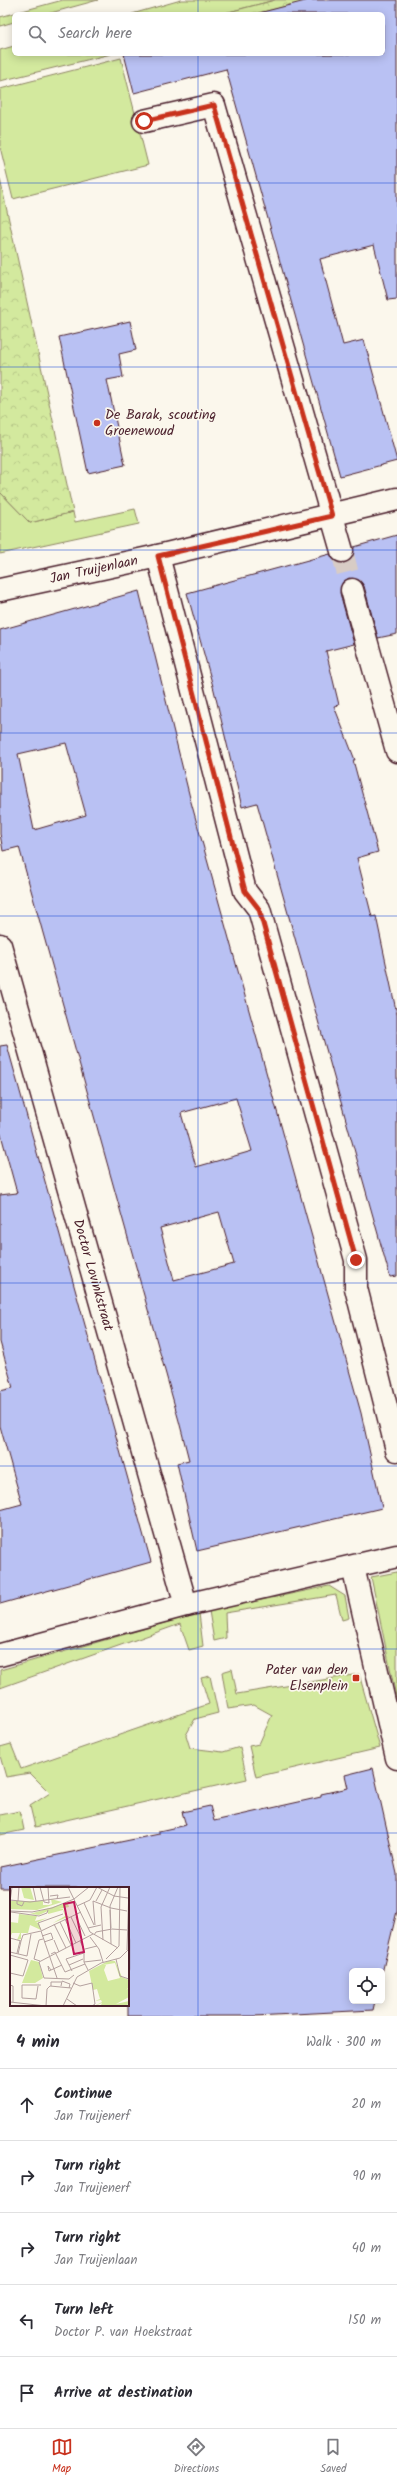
<!DOCTYPE html>
<meta charset="utf-8">
<style>
:root{--surface:#fff;--page:#f2f2f3;--text:#2b2b33;--muted:#7c7c81;--line:#e1e1e2;--accent:#c8321e}
body{margin:0;font-family:Kalam,sans-serif;background:var(--page);color:var(--text)}
.controls{position:absolute;right:12px;bottom:12px;display:grid;overflow:hidden;border-radius:6px;box-shadow:0 2px 10px #0003}
.controls button{width:36px;height:36px;display:grid;place-items:center;padding:0;border:0;border-bottom:1px solid var(--line);background:var(--surface);color:var(--text);font:20px sans-serif}
.stop{position:absolute;width:12px;height:12px;margin:-9px;border:3px solid #c8321e;border-radius:50%;background:#fff}
.stop.end{background:#c8321e;border-color:#fff;box-shadow:0 1px 4px #0008}
.list{margin:0;padding:0;list-style:none}
h2{display:flex;justify-content:space-between;align-items:center;height:52px;margin:0;padding:0 16px;font-size:17px}
h2 small{font-size:13px;font-weight:400;color:var(--muted)}
.list li{display:grid;grid-template-columns:26px 1fr auto;gap:12px;align-items:center;box-sizing:border-box;height:72px;padding:0 16px;border-top:1px solid var(--line)}
.list b{display:block;font-size:15px;white-space:nowrap}
.list p{margin:0;font-size:13px;white-space:nowrap;color:var(--muted)}
.list em{font-size:13px;font-style:normal;color:var(--muted)}
.icon{flex:none;width:22px;height:22px;fill:none;stroke:currentColor;stroke-width:2;stroke-linecap:round;stroke-linejoin:round}
.map{position:relative;flex:none;width:397px;height:2016px;overflow:hidden}
.search{position:absolute;background:var(--surface);box-shadow:0 2px 10px #0003;left:12px;right:12px;top:12px;height:44px;display:flex;align-items:center;gap:10px;box-sizing:border-box;padding:0 14px;border-radius:6px;color:var(--muted);font-size:15px}
.sheet{height:412px;background:var(--surface)}
nav{display:flex;justify-content:space-around;align-items:center;box-sizing:border-box;height:56px;border-top:1px solid var(--line);background:var(--surface);font-size:11px;color:var(--muted)}
nav a{display:grid;justify-items:center;gap:2px}
nav .on{color:var(--accent)}
.map>svg:first-child{display:block}
.green{fill:#d3e99e;stroke:#8e8464}
.forest{fill:url(#forest-crowns);stroke:#8e8464}
.building{fill:#b9c1f3;stroke:#4a1f2b;fill-rule:evenodd}
.lines{fill:none;stroke-linecap:round;stroke-linejoin:round}
.minor-tunnel{stroke:#d8ccc5;stroke-width:22;stroke-dasharray:22 11;stroke-linecap:butt}
.minor-casing{stroke:#4a1f2b;stroke-width:25}
.minor{stroke:#fbf7ec;stroke-width:22}
.route{stroke:#c8321e;stroke-width:5}
.grid{fill:none;stroke:#1d4ed8;stroke-width:1;stroke-opacity:0.55}
.poi-dot{fill:#c8321e;stroke:#fbf7ec;stroke-width:1.5}
.labels{text-anchor:middle;dominant-baseline:central;stroke-width:3.5;stroke-linejoin:round;paint-order:stroke}
.poi-label{font-size:14px;fill:#4a1f2b;stroke:#fbf7ec;text-anchor:start}
.street-label{font-size:14px;fill:#4a1f2b;stroke:#fbf7ec}
.inset-road{fill:none;stroke:#b4a19f;stroke-width:1}
.view{fill:#c2185b;fill-opacity:0.15;stroke:#c2185b;stroke-width:2}
.inset-edge{fill:none;stroke:#4a1f2b;stroke-width:2}
</style>
<div class="map">
<svg width="397" height="2016" viewBox="0 0 397 2016">
<defs>
<pattern id="forest-crowns" width="20" height="18" patternUnits="userSpaceOnUse"><rect width="20" height="18" fill="#d3e99e"/><path d="M2 6a3 3 0 1 1 6 0M12 15a3 3 0 1 1 6 0" fill="none" stroke="#b7c788"/></pattern>
</defs>
<rect width="100%" height="100%" fill="#fbf7ec"/>
<filter id="ink" filterUnits="userSpaceOnUse"><feTurbulence type="fractalNoise" baseFrequency=".025" numOctaves="2"/><feDisplacementMap in="SourceGraphic" scale="8" xChannelSelector="R" yChannelSelector="G"/><feConvolveMatrix kernelMatrix="1 2 1 2 8 2 1 2 1" color-interpolation-filters="sRGB"/></filter>
<g filter="url(#ink)">
<g class="green">
<path d="M63 0H98L47 14H14V22L0 26V17Z"/>
<path d="M181 0H275L221 14H132Z"/>
<path d="M14 46V54H111L0 81V50Z"/>
<path d="M121 58 148 165 13 199 0 147V89Z"/>
<path d="M0 492 30 523 73 512 75 522 135 509 139 524 0 554Z"/>
<path d="M397 1572V1701L371 1577Z"/>
<path d="M329 1586 345 1596 349 1618 342 1620 336 1595 225 1613 226 1638 214 1641 209 1611Z"/>
<path d="M199 1613 203 1646 189 1650 180 1624 0 1688V1670Z"/>
<path d="M232 1669 237 1694 359 1674 380 1748 256 1777 249 1746 259 1744 272 1715 254 1705 228 1709 222 1672Z"/>
<path d="M210 1676 218 1713 195 1719 186 1735 190 1748 223 1752 240 1747 247 1779 35 1827 30 1806 50 1793 30 1773 6 1777 0 1756V1747L11 1744 21 1769 209 1704 201 1678Z"/>
<path d="M20 1811 24 1830 0 1835V1815Z"/>
</g>
<g class="forest">
<path d="M275 0H304L305 2 255 14H221Z"/>
<path d="M0 179 73 512 30 523 0 492Z"/>
</g>
<g class="building">
<path d="M309 0H397V299L388 300 374 245 320 259 343 345 364 340 397 461 340 476 226 69 134 93 124 54H383V14H255Z"/>
<path d="M130 321 136 350 119 354 123 377 107 380 125 465 88 473 59 337Z"/>
<path d="M397 535V634L378 638 364 586 360 581 349 578 343 582 340 593 354 644 326 651 339 705 334 706 355 760H353L378 852 357 858 372 917 376 916 397 1015V1276L390 1277 257 803 242 807 214 690 187 593 330 554 334 560 345 563 351 559 354 547Z"/>
<path d="M139 591 191 802 361 1413 382 1508 197 1551 177 1463 189 1460 179 1421 19 847 3 851 0 834V630ZM66 743 86 815 34 830 18 754ZM236 1098 252 1151 196 1167 181 1113ZM219 1212 234 1264 174 1280 160 1228Z"/>
<path d="M7 1045 151 1562 0 1604V1510L22 1504 0 1426V1391L13 1388 0 1342V1195L17 1193 0 1131V1046Z"/>
<path d="M373 1768 397 1874V1911L382 1973V1971H352V2001H375L373 2010 254 2016H128V1888H0V1867L159 1834V1831L186 1825 182 1812 210 1806 214 1821 321 1797V1794L348 1788 345 1775Z"/>
</g>
<g class="lines">
<path class="minor-tunnel" d="M342 551 352 590"/>
<g class="minor-casing">
<g id="minor">
<path d="M144 121 214 105 342 551"/>
<path d="M158 556 245 891 259 909 356 1260V1288L397 1450"/>
<path id="s1" d="M0 590 158 556 397 499"/>
<path d="M352 590 397 751"/>
<path id="s2" d="M0 945 186 1605"/>
<path d="M353 1567 397 1758"/>
<path d="M0 1655 186 1605 397 1556"/>
</g>
</g>
<use href="#minor" class="minor"/>
</g>
</g>
<g class="lines" filter="url(#ink)">
<path class="route" d="M144 121 214 105 332 516 158 556 245 891 259 909 356 1260"/>
</g>
<path class="grid" d="M198 0V14M198 54V2016M0 183H397M0 367H397M0 550H397M0 733H397M0 916H397M0 1100H397M0 1283H397M0 1466H397M0 1649H397M0 1833H397"/>
<g class="poi-dot">
<circle cx="97" cy="423" r="4"/>
<rect x="352" y="1674" width="8" height="8" rx="2"/>
</g>
<g class="labels">
<g class="poi-label">
<text x="105" y="415">De Barak, scouting<tspan x="105" dy="16">Groenewoud</tspan></text>
<text x="348" y="1670" text-anchor="end">Pater van den<tspan x="348" dy="16">Elsenplein</tspan></text>
</g>
<g class="street-label">
<text stroke="none"><textPath href="#s1" startOffset="96">Jan Truijenlaan</textPath></text>
<text stroke="none"><textPath href="#s2" startOffset="343">Doctor Lovinkstraat</textPath></text>
</g>
</g>
<g transform="translate(10 1887)">
<rect width="119" height="119" fill="#fbf7ec"/>
<path d="M41 12 52 15 27 23 0 22 1 14H33V18H39L42 17ZM62 14 64 15 58 17 59 20 49 22H53L56 29H60L43 36 55 29 53 23 38 27V24L29 28 20 27ZM9 27 27 29 25 34 37 31 26 36H29L31 43 20 38 18 46H11V52L7 53 10 46H2L0 51V35L17 37 8 36ZM21 73 29 75 33 91 25 96H12ZM98 74H105L112 90 119 93V100L116 103 119 101V110L106 117 119 114V117L115 119H88L91 118 92 116 84 119 92 115 91 113 85 114 90 112 87 102 83 103 79 84ZM105 76 110 91 98 94 94 83 96 78H93Z" fill="#d3e99e" fill-rule="evenodd"/>
<path d="M11 0H20L24 13 14 11Z" fill="#d3e99e"/>
<path class="inset-road" d="M23 0 26 14M30 0 34 15 39 16 38 0M58 0 80 45 108 61M87 0 104 9 118 11M40 9 48 8 47 12M0 13 20 15 60 10M7 14V17L12 19 14 15M8 14 9 0M86 14 92 3M0 15 2 0M74 16 84 38M67 19 80 13 87 0M100 23 101 57M0 24 22 25 42 21 64 12 79 0M1 25 29 29 37 26 38 23M61 30 72 53M66 30 75 49M55 32 66 56M50 35 61 58M44 37 56 61M85 38 83 14 101 21 117 24M78 41 91 38M101 41 100 19 108 0M31 43 28 36 53 27M31 44 47 91M84 48 86 45 102 42 117 43M32 49 41 46 43 52 34 55M80 50 89 62 93 75M0 51 11 54 13 48 31 44 71 25M44 53 49 65M93 53 91 20 100 0M70 54 74 62V75M75 62 87 59M117 63 119 0M0 65 17 69 21 47M7 66 10 54M8 67 11 54M41 67 45 65 55 85 75 77M0 68 18 73 13 89 0 86M96 72 109 59 110 0M106 72 110 89 119 92M30 74 24 72 29 53 33 52M59 78 73 72M41 83 39 84 38 79 41 83 52 78M78 83 74 75 91 73M62 84 56 72 74 66M64 88 59 92 34 91 29 75 83 47M63 96 70 99 82 96 85 117 82 119M0 98 3 99V115M28 99 26 112 12 111V98H31M41 99V95H51M51 99 52 94 60 97 59 101M57 112 67 119M0 115 36 119M36 119 37 102 40 99 61 101M53 119 67 90 91 76 110 71 119 62"/>
<path class="view" d="M64 15 74 65 64 67 54 17Z"/>
<rect width="119" height="119" class="inset-edge"/>
</g>
</svg>
<div class="controls">
<button><svg class="icon" aria-label="locate" viewBox="0 0 24 24"><circle cx="12" cy="12" r="6"/><path d="M12 2v4M12 18v4M2 12h4M18 12h4"/></svg></button>
</div>
<div class="stop" style="left:144px;top:121px"></div>
<div class="stop end" style="left:356px;top:1260px"></div>
<div class="search"><svg class="icon" aria-label="search" viewBox="0 0 24 24"><circle cx="10" cy="10" r="6"/><path d="M15 15l6 6"/></svg>Search here</div>
</div>
<section class="sheet">
<h2>4 min<small>Walk · 300 m</small></h2>
<ul class="list">
<li><svg class="icon" aria-label="ahead" viewBox="0 0 24 24"><path d="M12 20V5M6 11l6-6 6 6"/></svg><div><b>Continue</b><p>Jan Truijenerf</p></div><em>20 m</em></li>
<li><svg class="icon" aria-label="right" viewBox="0 0 24 24"><path d="M7 20v-9h11M14 6l5 5-5 5"/></svg><div><b>Turn right</b><p>Jan Truijenerf</p></div><em>90 m</em></li>
<li><svg class="icon" aria-label="right" viewBox="0 0 24 24"><path d="M7 20v-9h11M14 6l5 5-5 5"/></svg><div><b>Turn right</b><p>Jan Truijenlaan</p></div><em>40 m</em></li>
<li><svg class="icon" aria-label="left" viewBox="0 0 24 24"><path d="M17 20v-9H6M10 6l-5 5 5 5"/></svg><div><b>Turn left</b><p>Doctor P. van Hoekstraat</p></div><em>150 m</em></li>
<li><svg class="icon" aria-label="arrive" viewBox="0 0 24 24"><path d="M6 21V4h12l-3 4 3 4H6"/></svg><div><b>Arrive at destination</b></div></li>
</ul>
</section>
<nav>
<a class="on"><svg class="icon" aria-label="map" viewBox="0 0 24 24"><path d="M3 6l6-2 6 2 6-2v14l-6 2-6-2-6 2zM9 4v14M15 6v14"/></svg>Map</a>
<a><svg class="icon" aria-label="directions" viewBox="0 0 24 24"><path d="M12 3l9 9-9 9-9-9zM9 14v-3h6M13 9l2 2-2 2"/></svg>Directions</a>
<a><svg class="icon" aria-label="saved" viewBox="0 0 24 24"><path d="M7 4h10v16l-5-4-5 4z"/></svg>Saved</a>
</nav>
